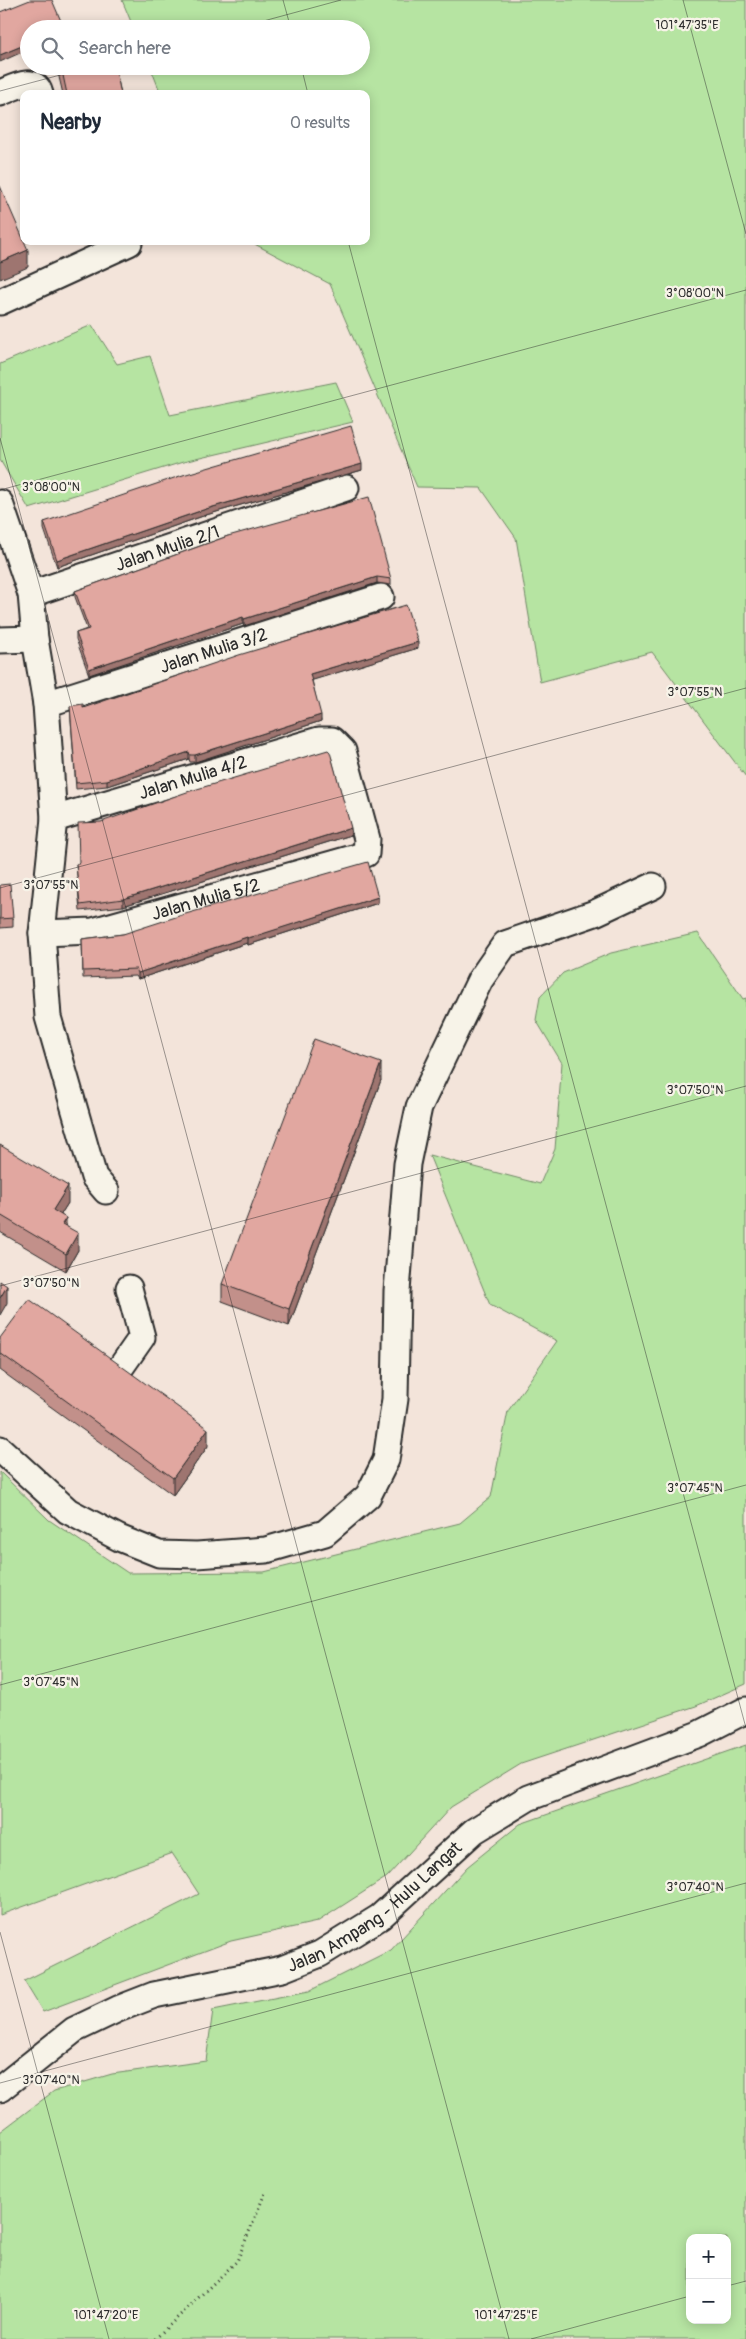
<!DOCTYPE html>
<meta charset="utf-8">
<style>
:root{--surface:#fff;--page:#f6f6f7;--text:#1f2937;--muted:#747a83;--line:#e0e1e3}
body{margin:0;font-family:Pangolin,sans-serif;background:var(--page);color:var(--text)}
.controls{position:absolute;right:15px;bottom:15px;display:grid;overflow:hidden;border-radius:10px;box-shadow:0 2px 12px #0003}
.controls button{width:45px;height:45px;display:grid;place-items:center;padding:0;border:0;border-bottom:1px solid var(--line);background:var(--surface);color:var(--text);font:25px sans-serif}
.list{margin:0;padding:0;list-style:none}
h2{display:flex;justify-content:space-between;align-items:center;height:65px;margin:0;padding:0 20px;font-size:21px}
h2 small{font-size:16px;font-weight:400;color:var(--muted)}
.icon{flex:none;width:28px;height:28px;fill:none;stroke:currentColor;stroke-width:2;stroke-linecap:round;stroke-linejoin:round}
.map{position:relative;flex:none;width:746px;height:2339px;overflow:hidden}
.search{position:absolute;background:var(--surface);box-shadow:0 2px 12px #0003;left:20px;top:20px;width:350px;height:55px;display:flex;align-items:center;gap:12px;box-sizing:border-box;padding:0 18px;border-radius:28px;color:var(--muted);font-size:19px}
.panel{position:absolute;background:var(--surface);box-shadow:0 2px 12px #0003;left:20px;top:90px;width:350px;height:155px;border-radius:10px}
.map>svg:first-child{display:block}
.green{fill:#b6e4a2;stroke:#708866;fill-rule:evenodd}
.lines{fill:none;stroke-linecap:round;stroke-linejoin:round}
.minor-casing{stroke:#2b2b2b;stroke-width:29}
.path{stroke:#2b2b2b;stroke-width:3;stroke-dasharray:1 4;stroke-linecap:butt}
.minor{stroke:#f7f3e8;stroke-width:25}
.wall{fill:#c2908a;stroke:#2b2b2b}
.shaded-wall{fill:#9e7570;stroke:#2b2b2b}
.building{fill:#e1a7a0;stroke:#2b2b2b}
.ticks{fill:none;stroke:#2b2b2b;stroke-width:1;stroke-opacity:0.45}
.labels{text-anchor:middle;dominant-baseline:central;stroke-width:4.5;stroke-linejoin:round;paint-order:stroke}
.street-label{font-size:18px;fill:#2b2b2b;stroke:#f7f3e8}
.ticks-label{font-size:12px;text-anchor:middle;fill:#2b2b2b;stroke:#f7f3e8;stroke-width:4.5;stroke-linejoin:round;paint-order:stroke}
</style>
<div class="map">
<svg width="746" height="2339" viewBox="0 0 746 2339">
<rect width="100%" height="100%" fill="#f3e4da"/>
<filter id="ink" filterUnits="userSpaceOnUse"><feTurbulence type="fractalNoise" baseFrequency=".02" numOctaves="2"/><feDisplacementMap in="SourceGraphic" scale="10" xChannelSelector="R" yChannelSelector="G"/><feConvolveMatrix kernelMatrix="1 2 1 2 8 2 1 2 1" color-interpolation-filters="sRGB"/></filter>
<g filter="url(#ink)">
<g class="green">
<path d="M122 0H746V777L652 652 540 682 516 538 481 488 417 487 330 284 249 241H366V94H161L150 66H361V29H134Z"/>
<path d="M92 325 117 364 150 356 170 415 336 382 353 422 183 462 29 509 0 460V364Z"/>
<path d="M698 933 743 999 746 998V1684L696 1706 521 1764 451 1807 387 1877 317 1922 231 1941 43 2012 24 1981 199 1894 172 1853 0 1915V1472L49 1520 128 1573 264 1572 460 1523 491 1497 508 1411 557 1341 490 1305 429 1155 540 1184 555 1149 562 1063 536 1020 540 997 563 973 611 953Z"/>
<path d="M746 1745V2339H0V2132L54 2091 112 2074 206 2061 213 2010 309 1991 391 1950 467 1867 520 1824ZM690 2238H727V2320H690Z"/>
</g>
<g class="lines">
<g class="minor-casing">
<g id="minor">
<path d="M0 93C11 89 35 74 40 94"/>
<path d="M0 302 129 243"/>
<path d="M0 503 31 594"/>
<path d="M0 640 35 639"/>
<path id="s1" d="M46 704 381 597"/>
<path id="s2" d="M42 933 93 931 353 858 366 854 367 839 343 751 332 740H319L54 819"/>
<path id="s3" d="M106 1191 94 1177 48 1017 42 933 54 819 46 704 35 639 31 594 346 488"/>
<path d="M121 1367 142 1337 129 1288"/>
<path d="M0 1449 68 1511 119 1538 159 1554 197 1555 266 1550 325 1533 368 1496 386 1460 395 1399 397 1291 407 1164 419 1107 480 980 505 944 595 913 653 886"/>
<path id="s4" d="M0 2089 74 2030 118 2009 154 1995 282 1969 320 1954 380 1917 474 1831 528 1798 699 1734 746 1710"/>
</g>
</g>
<path class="path" d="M155 2339 237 2261 265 2193"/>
<use href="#minor" class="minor"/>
</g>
<g class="wall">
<path d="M59 66H115L121 94H63L59 77Z"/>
<path d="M362 470 206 515 57 567 44 529V522Z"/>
<path d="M228 536 391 579V585L377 583 244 626 243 624 89 675 76 639V633L87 629 75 597V591Z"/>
<path d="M418 648 312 680 321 721 195 762H190L189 759 107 786 76 789 70 706 83 708Z"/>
<path d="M351 835 123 906 80 911 76 864Z"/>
<path d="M0 885 13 918V927L0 928Z"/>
<path d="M378 903 248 945 247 943 138 979 136 976 83 978 82 939Z"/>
<path d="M381 1080 289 1326 222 1301V1284Z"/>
<path d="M0 1145 68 1203 61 1214 78 1250 66 1271 0 1232Z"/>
<path d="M0 1338 208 1446 173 1495 0 1370Z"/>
</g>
<g class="shaded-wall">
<path d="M29 43V49L0 62V55Z"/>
<path d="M28 250V267L0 279V262Z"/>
<path d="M362 464V470L206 515 57 567V560L206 509Z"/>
<path d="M377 577V583L244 626V619Z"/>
<path d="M243 617V624L89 675V669Z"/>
<path d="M418 642V648L310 681V674Z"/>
<path d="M321 715V721L195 762V755Z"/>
<path d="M189 752V759L107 786V780Z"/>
<path d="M351 828V835L123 906V899Z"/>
<path d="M378 897V903L248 945V938Z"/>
<path d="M247 937V943L138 979V973Z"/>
<path d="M381 1063V1080L289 1326V1309Z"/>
<path d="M68 1186V1203L53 1227V1210Z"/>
<path d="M66 1218V1235L62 1224Z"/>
<path d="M78 1233V1250L66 1271V1254Z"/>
<path d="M7 1286V1303L0 1315V1298Z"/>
<path d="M208 1429V1446L173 1495V1478Z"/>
</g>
<g class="building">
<path d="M30 0H52L64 28 29 29V43L0 55V12Z"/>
<path d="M61 66H115L121 94H67Z"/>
<path d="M0 186 28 250 0 262Z"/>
<path d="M351 426 362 464 206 509 57 560 44 522 183 475Z"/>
<path d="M369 497 391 579 377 577 244 619 243 617 89 669 76 633 89 629 75 591 228 536Z"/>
<path d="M406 605 418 642 310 674 321 715 195 755H190L189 752 107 780 76 783 70 706 83 704V708L239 655Z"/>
<path d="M328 750 330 752 351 828 123 899 80 905 76 864H79L78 823 101 822 187 792Z"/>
<path d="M368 862 378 897 259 935 248 938 247 937 138 973 136 969 83 971 82 939 123 934 182 915Z"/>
<path d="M10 884 13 918 0 919V885Z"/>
<path d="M314 1039 381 1063 289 1309 222 1284Z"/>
<path d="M0 1145 68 1186 53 1210 66 1218 62 1224 78 1233 66 1254 0 1215Z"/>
<path d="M0 1281 7 1286 0 1298Z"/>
<path d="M29 1299 208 1429 173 1478 0 1353V1338Z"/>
</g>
</g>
<path class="ticks" d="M283 0 291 29M683 0 746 234M234 29 341 0M301 66 308 94M0 91 94 66M348 241 746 1728M0 438 509 2339M0 490 746 290M0 888 746 688M0 1286 746 1086M0 1685 746 1485M0 1932 109 2339M0 2083 746 1883M727 2286 746 2281M531 2339 690 2296"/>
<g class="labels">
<g class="street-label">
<text stroke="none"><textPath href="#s3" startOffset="754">Jalan Mulia 2/1</textPath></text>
<text stroke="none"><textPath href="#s1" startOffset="176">Jalan Mulia 3/2</textPath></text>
<text transform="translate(193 778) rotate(-17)">Jalan Mulia 4/2</text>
<text stroke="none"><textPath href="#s2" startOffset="168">Jalan Mulia 5/2</textPath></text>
<text stroke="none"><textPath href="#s4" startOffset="425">Jalan Ampang - Hulu Langat</textPath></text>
</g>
</g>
<g class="ticks-label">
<text x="687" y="29">101°47'35"E</text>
<text x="695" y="297">3°08'00"N</text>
<text x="51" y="491">3°08'00"N</text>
<text x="695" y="696">3°07'55"N</text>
<text x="51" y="889">3°07'55"N</text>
<text x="695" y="1094">3°07'50"N</text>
<text x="51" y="1287">3°07'50"N</text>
<text x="695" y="1492">3°07'45"N</text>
<text x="51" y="1686">3°07'45"N</text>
<text x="695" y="1891">3°07'40"N</text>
<text x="51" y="2084">3°07'40"N</text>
<text x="106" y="2319">101°47'20"E</text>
<text x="506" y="2319">101°47'25"E</text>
</g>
</svg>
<div class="controls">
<button>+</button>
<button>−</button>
</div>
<div class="search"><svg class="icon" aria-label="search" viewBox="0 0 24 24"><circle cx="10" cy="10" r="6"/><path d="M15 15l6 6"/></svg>Search here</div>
<section class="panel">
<h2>Nearby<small>0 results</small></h2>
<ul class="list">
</ul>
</section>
</div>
